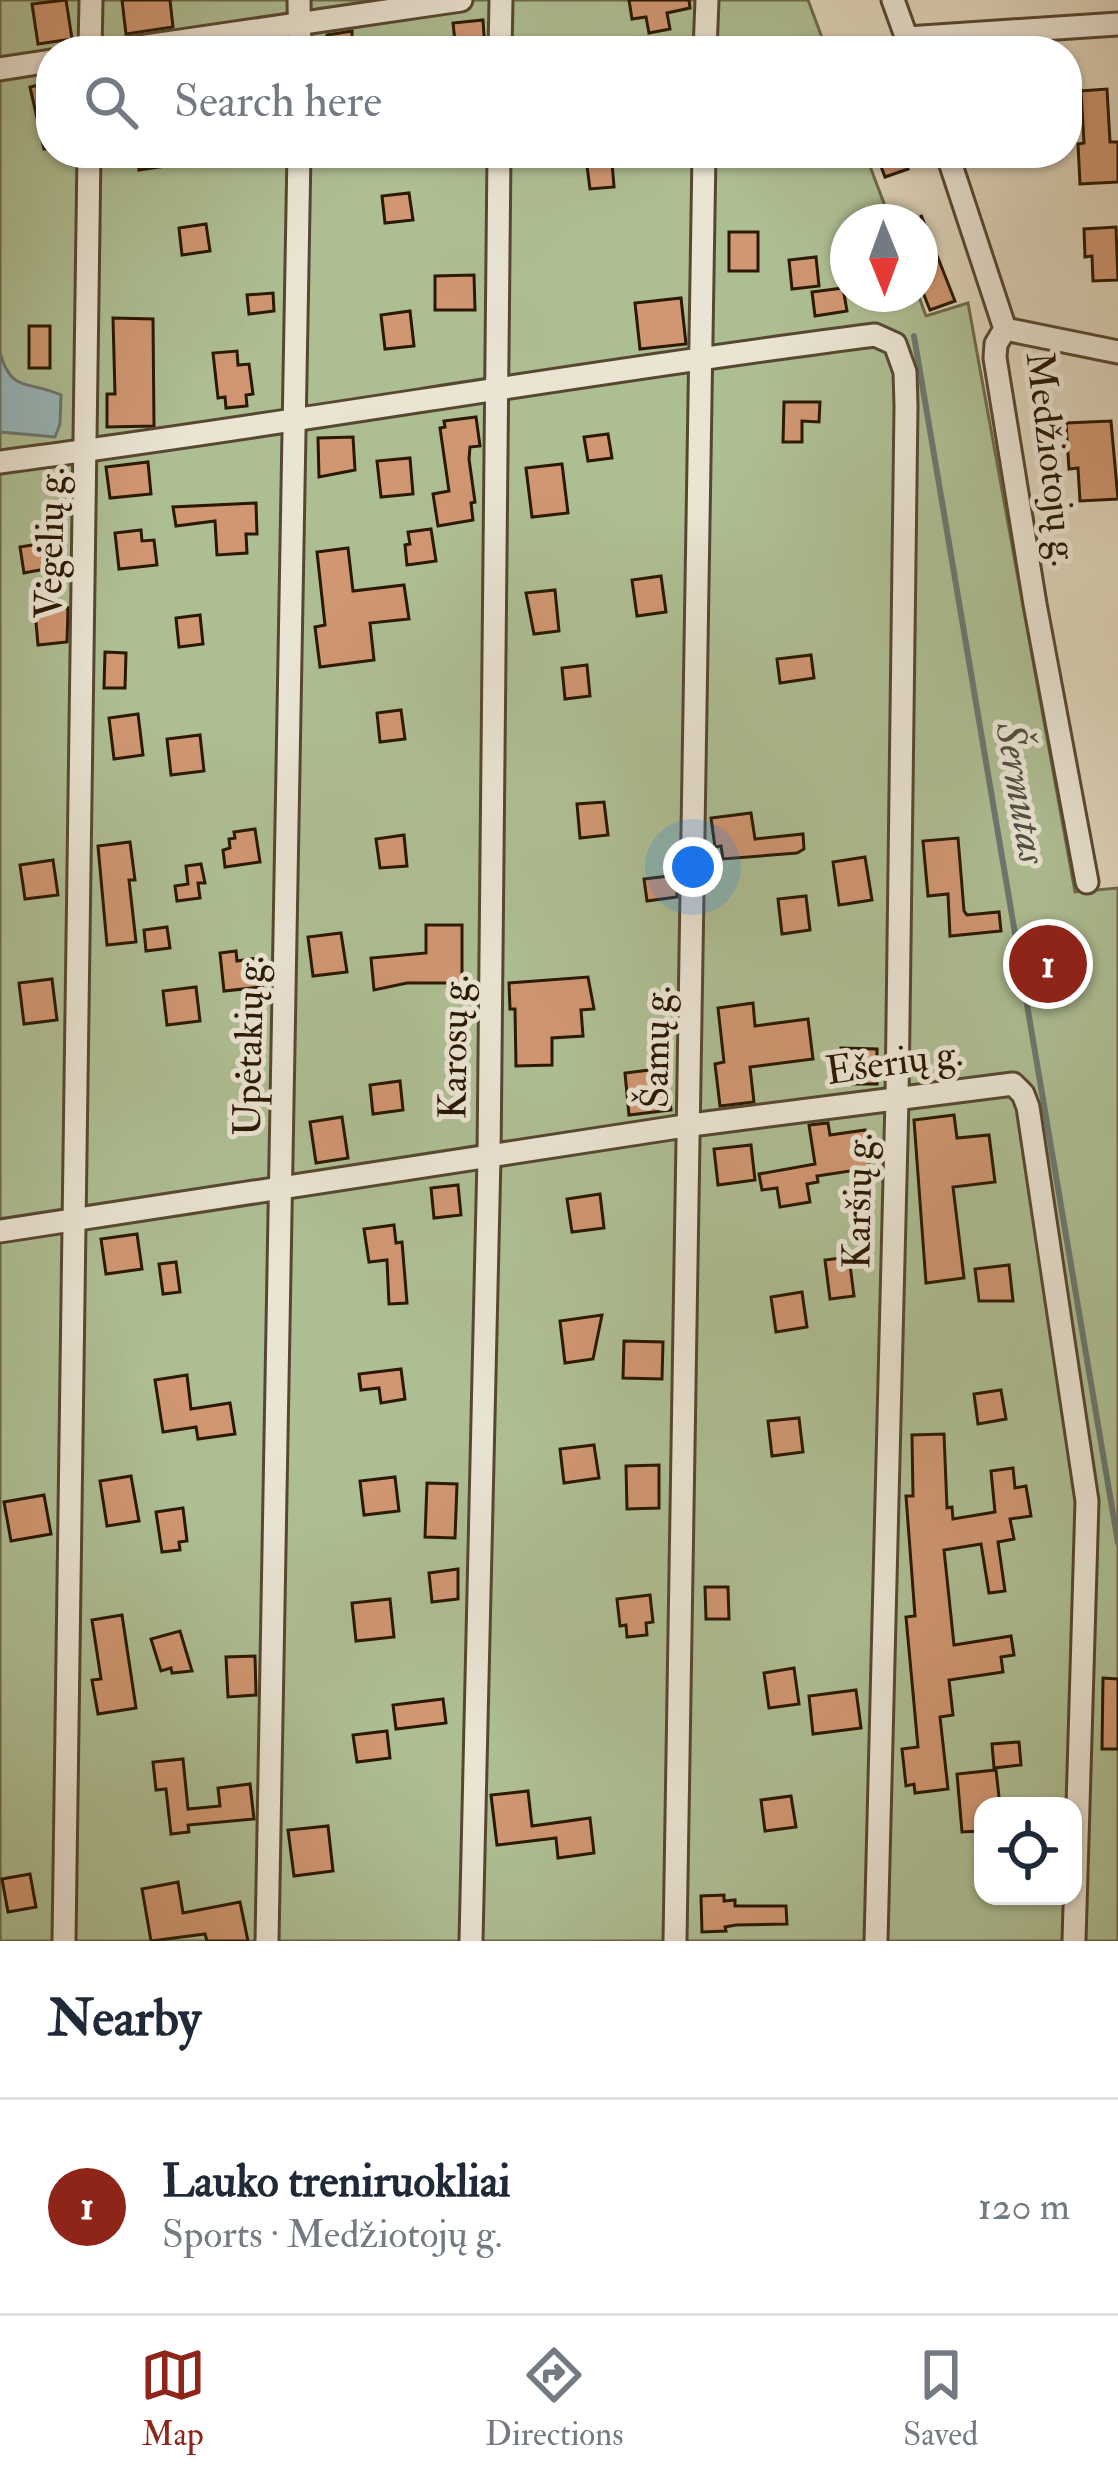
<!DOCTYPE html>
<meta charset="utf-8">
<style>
:root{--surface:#fff;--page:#f2f2f3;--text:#1f2937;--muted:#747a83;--line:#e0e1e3;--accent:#8f2418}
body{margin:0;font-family:"IM FELL Double Pica",serif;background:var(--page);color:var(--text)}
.controls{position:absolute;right:36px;bottom:36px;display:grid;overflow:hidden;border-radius:24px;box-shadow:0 3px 9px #0004}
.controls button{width:108px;height:108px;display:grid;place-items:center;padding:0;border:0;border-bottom:3px solid var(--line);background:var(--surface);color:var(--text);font:60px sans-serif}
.compass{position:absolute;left:830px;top:204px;width:108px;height:108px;border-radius:50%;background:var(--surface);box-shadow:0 3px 9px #0004;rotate:179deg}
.you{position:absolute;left:693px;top:867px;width:42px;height:42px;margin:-30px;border:9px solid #fff;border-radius:50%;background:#1a73e8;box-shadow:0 0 0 18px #1a73e833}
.badge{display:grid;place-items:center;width:78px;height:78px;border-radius:50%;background:var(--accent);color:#fff;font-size:39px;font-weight:700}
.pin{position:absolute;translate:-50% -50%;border:6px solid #fff;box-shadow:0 3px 12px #0006}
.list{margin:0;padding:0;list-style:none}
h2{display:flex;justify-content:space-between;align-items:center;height:156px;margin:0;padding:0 48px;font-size:51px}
h2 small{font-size:39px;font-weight:400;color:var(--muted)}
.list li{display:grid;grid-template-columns:78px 1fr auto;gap:36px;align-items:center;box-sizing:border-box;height:216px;padding:0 48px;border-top:3px solid var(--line)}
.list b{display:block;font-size:45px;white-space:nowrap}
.list p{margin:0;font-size:39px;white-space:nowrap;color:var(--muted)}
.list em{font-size:39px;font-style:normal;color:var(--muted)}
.icon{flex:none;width:66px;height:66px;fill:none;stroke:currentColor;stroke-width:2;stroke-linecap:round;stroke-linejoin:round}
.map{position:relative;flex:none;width:1118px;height:1941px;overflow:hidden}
.search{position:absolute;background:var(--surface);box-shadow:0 3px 9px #0004;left:36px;right:36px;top:36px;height:132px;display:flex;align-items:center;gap:30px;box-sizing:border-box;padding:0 42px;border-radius:48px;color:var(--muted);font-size:45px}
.sheet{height:372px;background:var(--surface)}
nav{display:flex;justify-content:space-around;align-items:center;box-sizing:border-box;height:168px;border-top:3px solid var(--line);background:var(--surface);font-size:33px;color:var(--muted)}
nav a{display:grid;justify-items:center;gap:6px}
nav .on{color:var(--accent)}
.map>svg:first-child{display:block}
.green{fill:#aebe93;stroke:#6c6b4a;stroke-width:3;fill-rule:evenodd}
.water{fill:#98b6ba;stroke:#6c7770;stroke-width:3}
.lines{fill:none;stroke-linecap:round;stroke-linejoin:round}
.stream{stroke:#6c7770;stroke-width:6}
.building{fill:#d09772;stroke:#2a1801;stroke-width:3}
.street-casing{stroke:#574730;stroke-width:27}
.street{stroke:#eae4d3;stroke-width:21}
.labels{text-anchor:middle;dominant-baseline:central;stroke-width:10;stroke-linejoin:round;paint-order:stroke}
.street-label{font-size:39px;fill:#2a1801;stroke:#eae4d3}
.water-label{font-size:42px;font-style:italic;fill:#504f42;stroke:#eae4d3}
</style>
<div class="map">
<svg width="1118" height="1941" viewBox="0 0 1118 1941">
<rect width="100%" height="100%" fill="#dfd5bb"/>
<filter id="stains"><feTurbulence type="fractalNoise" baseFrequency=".00167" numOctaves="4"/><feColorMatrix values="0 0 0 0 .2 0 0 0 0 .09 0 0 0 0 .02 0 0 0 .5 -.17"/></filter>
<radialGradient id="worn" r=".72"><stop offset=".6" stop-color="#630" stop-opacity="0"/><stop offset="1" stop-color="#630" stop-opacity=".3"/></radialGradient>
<path class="green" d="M0 0H808L827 51H51V153H865L891 222H848V294H918L926 316 968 303 1075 892 1118 888V1941H0ZM983 1806H1073V1896H983Z"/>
<path class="water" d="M0 353C12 394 28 380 61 395L60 424 55 437 0 432Z"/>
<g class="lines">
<path class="stream" d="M914 336 1118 1543"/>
</g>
<g class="building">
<path d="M66 0 72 39 38 44 32 4Z"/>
<path d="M122 0H170L173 27 126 34Z"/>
<path d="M629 0H689L690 8 667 13 670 29 649 33 646 17 632 19Z"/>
<path d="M483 20 485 51H456L453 23Z"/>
<path d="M352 31V51H327V35Z"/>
<path d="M51 82V148L44 149 30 87Z"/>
<path d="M1107 89 1110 142H1118V182L1080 184 1078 144 1084 143 1081 91Z"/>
<path d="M137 153H186V163L139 170Z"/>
<path d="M876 153H902L908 169 885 177Z"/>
<path d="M612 163 614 187 590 189 587 166Z"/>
<path d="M409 193 413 220 385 223 382 196Z"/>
<path d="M921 215 955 301 930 310 920 285Z"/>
<path d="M206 224 210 251 182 255 179 228Z"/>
<path d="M1116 227 1118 280 1093 281 1092 256 1085 257 1084 229Z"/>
<rect x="729" y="232" width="29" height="39"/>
<path d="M816 257 819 286 792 289 789 260Z"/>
<path d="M474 275 475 310H435V276Z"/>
<path d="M843 288 847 311 815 316 812 292Z"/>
<path d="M273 293 274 311 249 314 247 295Z"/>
<path d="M681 298 686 344 640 349 635 303Z"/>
<path d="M410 311 414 346 385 349 381 315Z"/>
<path d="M113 318 153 319 154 426 107 427V394H115Z"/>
<rect x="29" y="326" width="21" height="42"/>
<path d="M237 351 238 365 249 364 253 394 246 395 247 406 226 408 225 397 218 398 213 353Z"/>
<path d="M784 402H820L819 422 802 421V442H783Z"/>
<path d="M476 417 480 446 470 447 469 459 475 502 471 503 473 520 438 526 433 494 449 491 440 428 445 427 444 421Z"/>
<path d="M1111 421 1118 499 1080 501 1078 468 1069 469 1066 423Z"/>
<path d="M608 434 612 458 588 461 584 437Z"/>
<path d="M353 437 355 470 319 477 318 438Z"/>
<path d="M410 458 413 494 381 497 377 461Z"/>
<path d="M148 462 151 494 110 498 106 467Z"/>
<path d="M562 464 568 513 532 517 526 468Z"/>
<path d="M256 503 257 534H246L247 553 217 555 215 521 176 526 173 507Z"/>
<path d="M431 529 436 561 407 565 405 545 410 544 408 532Z"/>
<path d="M141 530 142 541 154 540 157 565 119 569 115 533Z"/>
<path d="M57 541 61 566 24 573 20 547Z"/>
<path d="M348 548 353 591 404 585 409 619 370 623 374 660 320 667 315 627 325 625 317 552Z"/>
<path d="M661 576 666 612 637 616 632 580Z"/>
<path d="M555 590 559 631 534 634 526 593Z"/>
<path d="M68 608 67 642 38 645 35 611Z"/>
<path d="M200 615 203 644 179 647 176 618Z"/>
<path d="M105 652 126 653 125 688H104Z"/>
<path d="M811 655 814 678 780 683 777 659Z"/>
<path d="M587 665 590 696 565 699 562 668Z"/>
<path d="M401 710 405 739 380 742 377 713Z"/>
<path d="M138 714 143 755 114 759 109 718Z"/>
<path d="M200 735 204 771 171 775 167 739Z"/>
<path d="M604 802 608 835 580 838 577 804Z"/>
<path d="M751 813 755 839 803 834 804 849 797 853 723 859 721 846 715 847 711 818Z"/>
<path d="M255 829 260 862 225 867 223 850 230 848 229 839 235 838 234 832Z"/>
<path d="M404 835 407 866 380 868 376 839Z"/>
<path d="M958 838 964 911 967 915 999 912 1001 931 950 936 948 894 928 896 923 841Z"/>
<path d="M130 842 135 880H129L136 942 107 945 98 846Z"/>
<path d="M865 857 872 900 839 905 833 862Z"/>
<path d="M53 860 58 895 25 899 20 865Z"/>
<path d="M201 864 205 883H198L200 898 177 901 175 886 188 884 186 866Z"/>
<path d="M677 875V897L647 901 644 879Z"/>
<path d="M806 896 810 930 782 934 778 899Z"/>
<path d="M426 925H462V983H407L374 990 371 958 426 953Z"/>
<path d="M167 927 170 948 146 951 144 930Z"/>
<path d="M341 933 347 972 313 976 308 937Z"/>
<path d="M236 951 237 961 258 958 262 987 224 991 220 953Z"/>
<path d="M588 977 594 1009 581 1010 583 1036 552 1038V1065L516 1066 515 1009H510L509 983Z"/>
<path d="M52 979 57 1020 24 1024 19 983Z"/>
<path d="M196 987 200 1021 167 1025 163 991Z"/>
<path d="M753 1003 755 1026 808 1019 813 1059 750 1067 754 1102 720 1106 715 1064 724 1062 718 1008Z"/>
<path d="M841 1048 877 1049V1084H841Z"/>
<path d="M666 1068 671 1110 629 1115 625 1073Z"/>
<path d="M400 1081 403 1110 373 1114 370 1085Z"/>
<path d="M954 1115 957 1138 989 1135 995 1182 953 1187 964 1278 926 1283 914 1120Z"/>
<path d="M342 1117 348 1158 316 1163 310 1122Z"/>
<path d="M828 1123 830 1135 865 1130 870 1168 817 1176 818 1182 807 1184 810 1202 780 1207 777 1188 762 1190 759 1174 815 1164 809 1125Z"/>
<path d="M751 1145 755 1180 718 1185 714 1149Z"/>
<path d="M458 1185 461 1215 434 1218 431 1188Z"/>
<path d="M600 1194 604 1228 572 1232 567 1199Z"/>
<path d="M394 1225 396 1243 402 1242 407 1303 389 1304 387 1260 369 1262 364 1229Z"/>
<path d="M137 1234 142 1269 106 1274 101 1239Z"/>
<path d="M849 1257 854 1296 830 1299 825 1260Z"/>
<path d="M176 1262 180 1292 163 1294 159 1264Z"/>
<path d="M1009 1265 1013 1301H979L975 1269Z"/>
<path d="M802 1292 807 1327 776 1332 771 1297Z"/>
<path d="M602 1315 593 1359 565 1363 560 1321Z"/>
<path d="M624 1341 663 1342 662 1379 623 1378Z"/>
<path d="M401 1369 405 1399 381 1403 379 1388 361 1390 359 1374Z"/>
<path d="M187 1375 191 1409 230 1403 235 1434 198 1439 196 1427 163 1432 155 1380Z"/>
<path d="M1001 1390 1006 1419 978 1424 974 1394Z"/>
<path d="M799 1418 803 1452 772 1456 768 1421Z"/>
<path d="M944 1434 947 1508 952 1507 953 1519 995 1512 991 1471 1013 1468 1015 1488 1026 1486 1031 1516 1010 1519 1014 1539 998 1542 1005 1591 989 1593 981 1544 944 1550 954 1645 1011 1636 1014 1655 1001 1657 1003 1672 949 1680 953 1715 940 1717 948 1789 915 1793 914 1784 906 1786 902 1749 918 1747 906 1617 915 1616 906 1496H913L912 1435Z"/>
<path d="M594 1445 599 1478 564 1483 560 1449Z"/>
<path d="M659 1465V1508L627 1509 626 1466Z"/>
<path d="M131 1476 139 1521 107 1526 100 1481Z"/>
<path d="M395 1477 399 1511 364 1515 360 1481Z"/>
<path d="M427 1483 457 1484 455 1538 425 1537Z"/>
<path d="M44 1495 51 1534 11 1541 4 1502Z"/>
<path d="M183 1508 187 1541 179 1542 180 1550 162 1552 156 1512Z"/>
<path d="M458 1569V1599L432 1602 429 1573Z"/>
<path d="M705 1587H728L729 1619H706Z"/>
<path d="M650 1595 653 1622 646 1623 647 1635 627 1637 626 1625 620 1626 617 1599Z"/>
<path d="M390 1599 394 1637 356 1641 352 1603Z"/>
<path d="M122 1615 136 1708 98 1714 92 1680 101 1679 92 1620Z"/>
<path d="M180 1631 192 1671 172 1673 171 1668 161 1671 151 1639Z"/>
<path d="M255 1656 256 1695 228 1697 226 1657Z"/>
<path d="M794 1668 799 1704 769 1708 764 1673Z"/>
<path d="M1103 1678 1118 1679V1749H1102Z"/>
<path d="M856 1690 861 1728 813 1734 809 1696Z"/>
<path d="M443 1699 446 1723 396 1729 393 1705Z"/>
<path d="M387 1731 390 1758 357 1762 353 1735Z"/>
<path d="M1019 1742 1021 1765 994 1768 992 1744Z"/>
<path d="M183 1759 188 1809 220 1806 218 1788 250 1784 254 1819 188 1825 189 1832 171 1834 166 1789 156 1790 153 1762Z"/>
<path d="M996 1770 1000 1806H983V1826L979 1831 962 1832 957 1774Z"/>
<path d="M528 1791 532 1826 590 1818 594 1853 558 1858 556 1838 497 1845 491 1795Z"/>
<path d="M791 1796 796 1827 765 1831 761 1800Z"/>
<path d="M328 1826 333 1871 294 1876 288 1830Z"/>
<path d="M30 1874 36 1907 8 1912 2 1879Z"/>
<path d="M178 1882 183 1913 240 1902 248 1941H207L205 1934 151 1941 142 1889Z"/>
<path d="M724 1895V1901L735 1900V1906H786L787 1924 736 1925 725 1927 726 1931 702 1932 701 1896Z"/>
</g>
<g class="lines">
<g class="street-casing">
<g id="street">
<path d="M299 0 300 51"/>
<path d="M893 0 911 50"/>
<path d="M907 38 1118 24"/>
<path d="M90 51 91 0"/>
<path d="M112 51 461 0"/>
<path d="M500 51 501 0"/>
<path d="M705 51 707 0"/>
<path d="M0 69 51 61"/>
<path d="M947 153 1005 329 996 344 995 358 1035 604 1087 882"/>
<path d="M1005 329 1118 352"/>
<path d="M0 462C292 424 582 372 875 335L895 344 905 372 906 406 897 1099 876 1941"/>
<path d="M0 1231 691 1125 1013 1084 1023 1094 1028 1107 1087 1501 1074 1941"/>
<path d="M64 1941 89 153"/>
<path d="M267 1941 299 153"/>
<path d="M471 1941 489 1157 499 153"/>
<path d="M675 1941 704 153"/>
</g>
</g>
<use href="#street" class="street"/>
</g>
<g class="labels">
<g class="street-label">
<text transform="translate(1052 459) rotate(83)">Medžiotojų g.</text>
<text transform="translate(50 543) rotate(-89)">Vėgėlių g.</text>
<text transform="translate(249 1046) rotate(-89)">Upėtakių g.</text>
<text transform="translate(454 1047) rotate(-89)">Karosų g.</text>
<text transform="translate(656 1047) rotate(-89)">Šamų g.</text>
<text transform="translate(894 1062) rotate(-8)">Ešerių g.</text>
<text transform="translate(858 1201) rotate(-89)">Karšių g.</text>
</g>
<g class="water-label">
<text transform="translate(1021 793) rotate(80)">Šermutas</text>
</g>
</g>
<rect width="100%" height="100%" filter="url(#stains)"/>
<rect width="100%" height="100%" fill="url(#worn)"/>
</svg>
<div class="controls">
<button><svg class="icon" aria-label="locate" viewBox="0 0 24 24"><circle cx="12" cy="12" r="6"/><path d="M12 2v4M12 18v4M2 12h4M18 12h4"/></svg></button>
</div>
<svg class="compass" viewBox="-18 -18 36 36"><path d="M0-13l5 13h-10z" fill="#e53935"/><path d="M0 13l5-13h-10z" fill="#747a83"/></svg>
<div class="you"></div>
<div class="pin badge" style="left:1048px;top:964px">1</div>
<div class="search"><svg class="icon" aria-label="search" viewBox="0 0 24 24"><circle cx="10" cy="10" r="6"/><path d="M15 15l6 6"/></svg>Search here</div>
</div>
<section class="sheet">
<h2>Nearby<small></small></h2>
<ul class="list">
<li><span class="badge">1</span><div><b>Lauko treniruokliai</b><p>Sports · Medžiotojų g.</p></div><em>120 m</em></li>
</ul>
</section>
<nav>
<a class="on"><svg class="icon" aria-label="map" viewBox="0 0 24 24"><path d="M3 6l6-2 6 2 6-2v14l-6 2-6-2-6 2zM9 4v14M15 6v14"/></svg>Map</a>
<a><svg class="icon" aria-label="directions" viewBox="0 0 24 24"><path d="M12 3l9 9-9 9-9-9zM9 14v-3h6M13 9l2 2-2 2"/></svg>Directions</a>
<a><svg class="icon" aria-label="saved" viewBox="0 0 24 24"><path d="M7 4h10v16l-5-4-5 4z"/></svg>Saved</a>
</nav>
